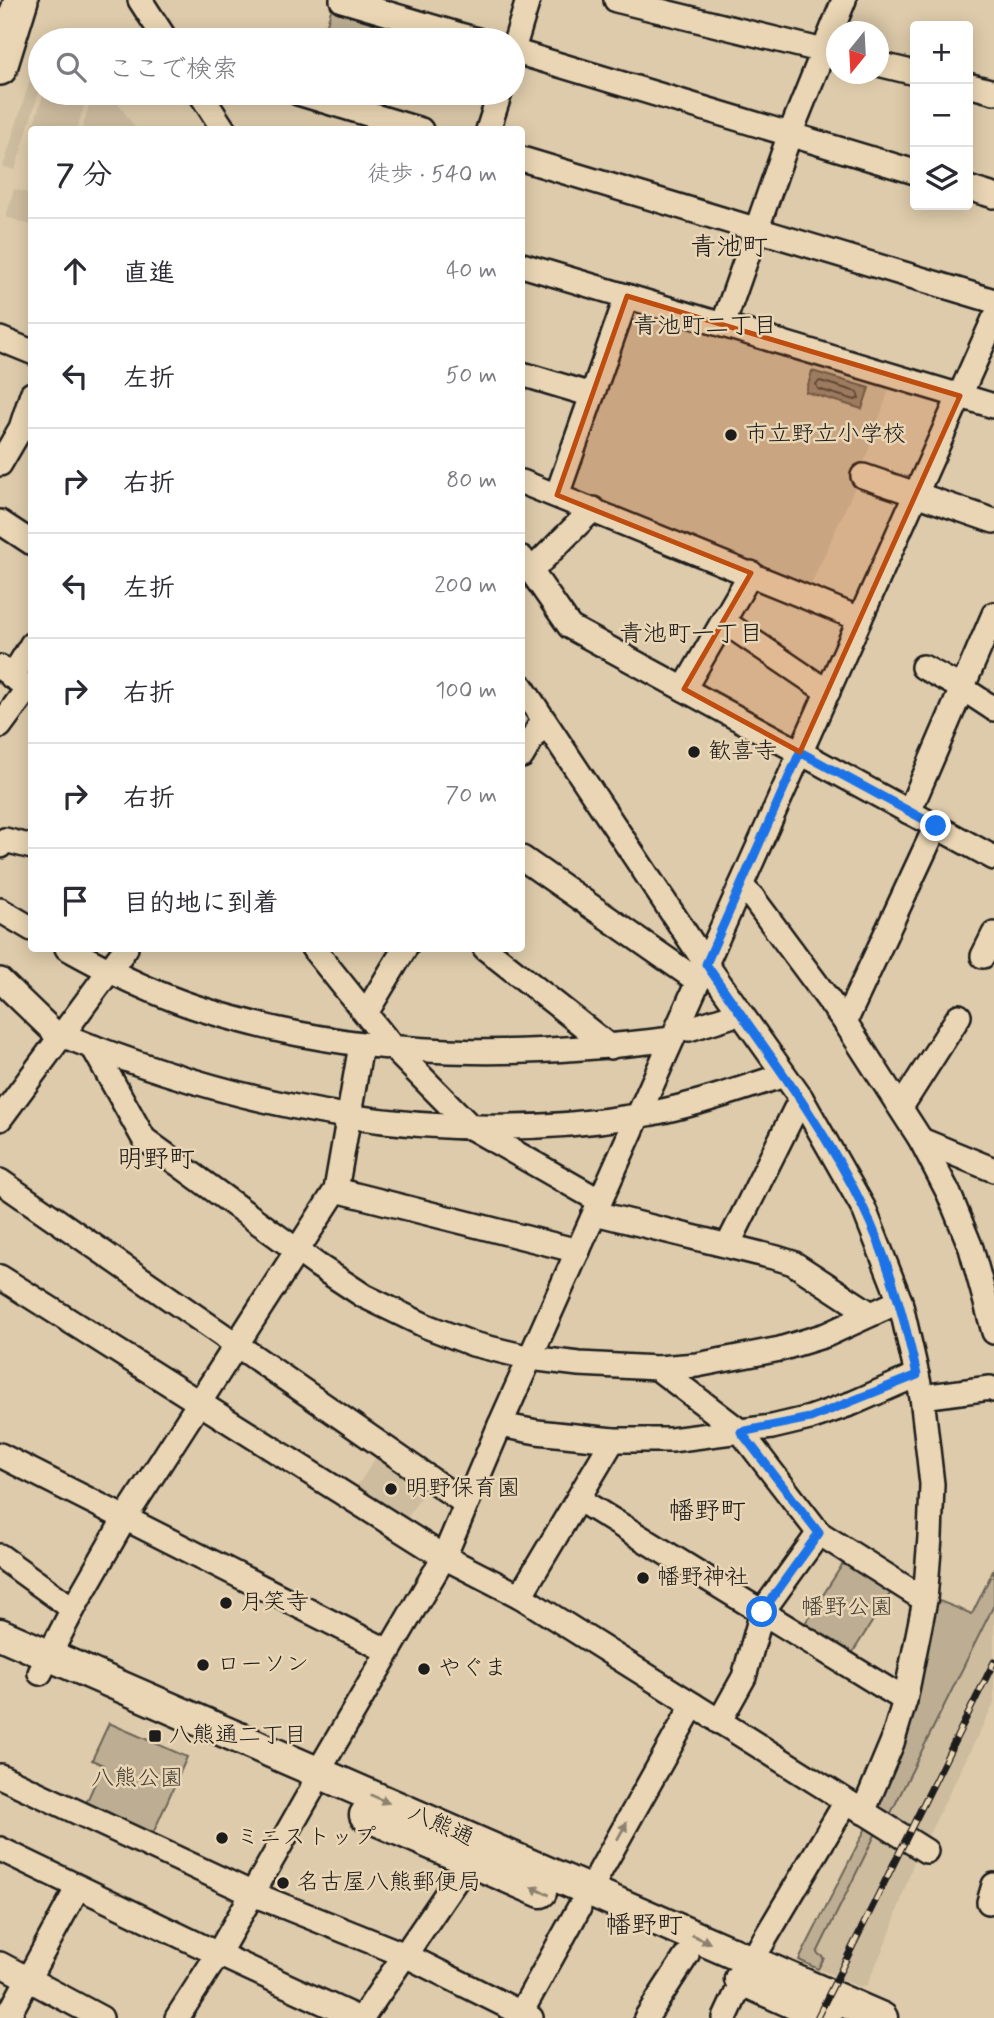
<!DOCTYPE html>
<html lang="ja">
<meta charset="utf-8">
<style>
:root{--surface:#fff;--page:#f7f7f7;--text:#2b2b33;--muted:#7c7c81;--line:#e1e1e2}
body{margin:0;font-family:Mynerve,"Klee One",sans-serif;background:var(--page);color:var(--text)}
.controls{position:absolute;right:21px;top:21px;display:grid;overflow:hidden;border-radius:7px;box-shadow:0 4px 18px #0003}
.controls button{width:63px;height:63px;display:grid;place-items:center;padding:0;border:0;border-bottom:2px solid var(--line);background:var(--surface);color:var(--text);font:35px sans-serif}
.compass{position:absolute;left:826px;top:21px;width:63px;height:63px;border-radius:50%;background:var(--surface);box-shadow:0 4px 18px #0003;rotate:198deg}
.stop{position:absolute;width:21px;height:21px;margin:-16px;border:5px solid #1a73e8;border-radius:50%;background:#fff}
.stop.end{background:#1a73e8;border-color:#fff;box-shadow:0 2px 7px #0008}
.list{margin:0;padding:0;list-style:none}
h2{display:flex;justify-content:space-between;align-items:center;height:91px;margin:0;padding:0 28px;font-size:30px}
h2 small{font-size:23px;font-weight:400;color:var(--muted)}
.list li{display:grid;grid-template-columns:46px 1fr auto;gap:21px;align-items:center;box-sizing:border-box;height:105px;padding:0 28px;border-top:2px solid var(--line)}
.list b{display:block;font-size:26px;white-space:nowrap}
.list em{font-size:23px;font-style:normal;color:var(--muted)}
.icon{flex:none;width:38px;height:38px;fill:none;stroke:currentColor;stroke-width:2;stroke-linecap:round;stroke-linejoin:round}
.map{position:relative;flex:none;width:994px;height:2018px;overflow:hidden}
.search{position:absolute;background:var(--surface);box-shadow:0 4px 18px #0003;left:28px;top:28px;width:497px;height:77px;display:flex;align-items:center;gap:18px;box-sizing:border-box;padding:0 24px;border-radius:38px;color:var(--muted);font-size:26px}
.panel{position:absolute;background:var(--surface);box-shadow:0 4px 18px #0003;left:28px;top:126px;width:497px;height:826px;border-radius:7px}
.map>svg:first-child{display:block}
.built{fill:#cebc9f}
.green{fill:#bdae93;stroke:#6c6558;stroke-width:2}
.water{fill:#948873;stroke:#645d50;stroke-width:2}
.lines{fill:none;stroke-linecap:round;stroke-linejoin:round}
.shore{stroke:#4c473f;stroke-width:2}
.minor-casing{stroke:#1c1c1c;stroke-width:28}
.major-casing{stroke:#1c1c1c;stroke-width:35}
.highway-casing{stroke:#1c1c1c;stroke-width:38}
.minor{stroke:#ead6b4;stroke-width:23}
.major{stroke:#ead6b4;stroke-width:30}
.highway{stroke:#ead6b4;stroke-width:33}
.rail-casing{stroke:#1c1c1c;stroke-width:7}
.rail{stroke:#ead6b4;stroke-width:4.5;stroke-dasharray:13;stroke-linecap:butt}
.oneway{fill:#8d8270}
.route{stroke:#1a73e8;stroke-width:9}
.marked{fill:#bf4d0f;fill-opacity:0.2;stroke:#bf4d0f;stroke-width:5;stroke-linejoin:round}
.poi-dot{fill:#1c1c1c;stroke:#ead6b4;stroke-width:2.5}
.labels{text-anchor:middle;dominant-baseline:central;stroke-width:5;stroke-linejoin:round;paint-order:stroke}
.poi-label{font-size:23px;fill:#1c1c1c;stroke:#ead6b4;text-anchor:start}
.park-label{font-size:23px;fill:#44403a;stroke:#ead6b4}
.street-label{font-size:23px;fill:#1c1c1c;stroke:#ead6b4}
.neighbourhood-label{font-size:24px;fill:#1c1c1c;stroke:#ead6b4}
.quarter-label{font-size:26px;fill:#1c1c1c;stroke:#ead6b4}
</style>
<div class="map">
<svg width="994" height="2018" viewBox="0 0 994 2018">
<rect width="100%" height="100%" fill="#decbab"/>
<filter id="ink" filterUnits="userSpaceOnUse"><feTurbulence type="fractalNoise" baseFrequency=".0143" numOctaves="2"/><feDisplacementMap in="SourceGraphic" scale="14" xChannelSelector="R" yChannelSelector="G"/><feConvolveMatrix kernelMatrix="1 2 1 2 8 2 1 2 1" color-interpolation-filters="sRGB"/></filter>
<g filter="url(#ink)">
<g class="built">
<path d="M38 54 40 55V88L15 170 3 167Z"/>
<path d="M44 93H88L77 129H32Z"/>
<path d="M93 93H111L136 129H82Z"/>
<path d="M14 189 31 194V225L6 217Z"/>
<path d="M638 311 890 387 857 483 808 591 569 492 633 314Z"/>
<path d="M378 1454 428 1486 404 1523 354 1491Z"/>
<path d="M994 1569V1703L925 1842 872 1809 932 1598 972 1614Z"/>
<path d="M868 1824 916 1855 890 1933 867 1985 859 1987 799 1960Z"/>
</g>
<g class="green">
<path d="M332 7 393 25 388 40H322Z"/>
<path d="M846 1559 893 1589 849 1658 802 1628Z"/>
<path d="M994 1569V1605L888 1819 872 1809 932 1598 972 1614Z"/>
<path d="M109 1723 187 1757 151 1838 84 1808 103 1765 92 1760Z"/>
<path d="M868 1824 878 1829 817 1953 824 1958 818 1969 799 1960Z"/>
</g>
<path class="water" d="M812 371 869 388 862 409 806 392Z"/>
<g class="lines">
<path class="shore" d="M820 381 857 392 859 398 855 400 818 389 816 384Z"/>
<g class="minor-casing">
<g id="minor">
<path d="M140 0 166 40"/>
<path d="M342 0 477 40"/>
<path d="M616 0 836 54"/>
<path d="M513 50 528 0"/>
<path d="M513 51 915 172"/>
<path d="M878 64 915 73"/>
<path d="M968 85 994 92"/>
<path d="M200 93 224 130"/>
<path d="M298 93 421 130"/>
<path d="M488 130 500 93"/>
<path d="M522 159 994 301"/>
<path d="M968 188 994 196"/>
<path d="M522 265 994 406"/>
<path d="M723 325 790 134 844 0"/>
<path d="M0 339 32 352"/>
<path d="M522 374 592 395"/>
<path d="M0 464 21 428 32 394"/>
<path d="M863 476 994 521"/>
<path d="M522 482 860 619"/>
<path d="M557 495 627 296"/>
<path d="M0 522 32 543"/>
<path d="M522 558 570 627 994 858"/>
<path d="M531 571 593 509"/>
<path d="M723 621 828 692"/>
<path d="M0 667 32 691"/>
<path d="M923 667 962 688 994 709"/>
<path d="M12 677 32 644"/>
<path d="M522 687 706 964 801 1098 864 1209 900 1301 922 1397 932 1484 930 1537 925 1600 905 1700 892 1743 863 1812"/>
<path d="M684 689 751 573"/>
<path d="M0 726 28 688"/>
<path d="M522 756 543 720"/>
<path d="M909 812 994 614"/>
<path d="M0 846 5 840 32 847"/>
<path d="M522 858 698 981"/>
<path d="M741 886 753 898 845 1022 921 1140 949 1194 971 1248 994 1332"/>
<path d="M0 910 32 929"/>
<path d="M67 948C103 968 140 987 178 1001 209 1013 243 1021 275 1029 410 1059 536 1056 672 1039"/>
<path d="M313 948 394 1049 472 1128 600 1201"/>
<path d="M485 948 610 1047"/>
<path d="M983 956 994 934"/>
<path d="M0 980 60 1038"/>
<path d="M366 1013 405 948"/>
<path d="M845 1022 936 826"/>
<path d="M679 1025 689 1029 740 1013"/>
<path d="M62 1035C248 1110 436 1148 636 1116 687 1108 735 1091 784 1075"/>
<path d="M93 1047 144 1139 317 1265 364 1296 426 1326 473 1344 530 1358 579 1364 657 1368 697 1365 780 1349 826 1335 900 1301"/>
<path d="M901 1107 959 1016"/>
<path d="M0 1119 126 948"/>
<path d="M921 1140 994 1170"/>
<path d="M0 1181 465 1503"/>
<path d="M336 1190 578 1251"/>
<path d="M595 1213 777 1258 793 1263 871 1314"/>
<path d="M728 1245 801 1098"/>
<path d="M0 1277 444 1557 520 1596 926 1851"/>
<path d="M657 1368 741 1432 819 1533 925 1600"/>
<path d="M922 1397 990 1388 994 1390"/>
<path d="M500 1425 537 1432 613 1440H671L772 1427 810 1418 853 1403 917 1375"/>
<path d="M0 1455 388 1651"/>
<path d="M578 1499 905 1700"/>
<path d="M0 1556 73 1609"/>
<path d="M520 1596 613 1440"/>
<path d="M40 1673 73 1609 125 1518 336 1190 361 1045"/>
<path d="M719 1722 744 1677 762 1612 819 1533"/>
<path d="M0 1776 253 1894 405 1955 531 2018"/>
<path d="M0 1849 218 1954 357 2018"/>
<path d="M589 1891 693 1705"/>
<path d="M989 1902 994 1885"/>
<path d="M0 1964 101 2018"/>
<path d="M7 2018 78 1887"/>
<path d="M177 2018 218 1954 311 1791 318 1772 444 1557 500 1425 994 319"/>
<path d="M362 2018 469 1861"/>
<path d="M518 2018 579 1908"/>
<path d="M646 2018 687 1955"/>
<path d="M725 2018 751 1962 846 1802"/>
</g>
</g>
<g class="major-casing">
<g id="major">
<path d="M0 1634 882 2018"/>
<path d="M365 1815 541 1892"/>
<path d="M740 1979 826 2018"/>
</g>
</g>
<g class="highway-casing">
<path id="highway" d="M0 68 21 0"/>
</g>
<use href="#minor" class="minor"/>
<use href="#major" class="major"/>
<use href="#highway" class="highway"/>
<g class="rail-casing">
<path id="rail" d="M817 2018 994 1662"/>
</g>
<use href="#rail" class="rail"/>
</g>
<defs><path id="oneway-solid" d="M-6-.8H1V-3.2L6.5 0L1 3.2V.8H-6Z" transform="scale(1.75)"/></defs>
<g class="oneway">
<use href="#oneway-solid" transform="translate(380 1799) rotate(24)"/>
<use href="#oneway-solid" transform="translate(622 1831) rotate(-61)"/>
<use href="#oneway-solid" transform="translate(540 1891) rotate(-157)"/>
<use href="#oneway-solid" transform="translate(701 1939) rotate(24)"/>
</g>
</g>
<g class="lines" filter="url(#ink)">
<path class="route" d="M762 1612 819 1533 741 1432 810 1418 917 1375C904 1318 889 1260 863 1207 821 1120 760 1043 706 964L800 752 936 826"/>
</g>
<path class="marked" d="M627 296 960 396 800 752 684 689 751 573 557 495Z"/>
<g class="poi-dot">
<circle cx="731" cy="435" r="7"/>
<circle cx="694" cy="752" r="7"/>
<circle cx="391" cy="1489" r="7"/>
<circle cx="643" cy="1578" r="7"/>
<circle cx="226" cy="1603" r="7"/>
<circle cx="203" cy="1665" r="7"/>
<circle cx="424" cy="1669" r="7"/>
<rect x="148" y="1729" width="14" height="14" rx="3.5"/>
<circle cx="222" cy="1838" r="7"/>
<circle cx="283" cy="1883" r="7"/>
</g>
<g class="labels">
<g class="poi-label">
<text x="745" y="435">市立野立小学校</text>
<text x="708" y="752">歓喜寺</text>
<text x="405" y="1489">明野保育園</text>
<text x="657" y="1578">幡野神社</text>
<text x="240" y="1603">月笑寺</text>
<text x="217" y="1665">ローソン</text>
<text x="438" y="1669">やぐま</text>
<text x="169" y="1736">八熊通二丁目</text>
<text x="236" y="1838">ミニストップ</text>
<text x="297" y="1883">名古屋八熊郵便局</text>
</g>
<g class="park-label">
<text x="847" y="1608">幡野公園</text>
<text x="137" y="1779">八熊公園</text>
</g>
<g class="street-label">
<text transform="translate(441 1826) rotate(24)">八熊通</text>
</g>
<g class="neighbourhood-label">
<text x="705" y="326">青池町二丁目</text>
<text x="691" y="634">青池町一丁目</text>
</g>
<g class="quarter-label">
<text x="729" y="248">青池町</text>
<text x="156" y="1160">明野町</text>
<text x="707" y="1512">幡野町</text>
<text x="644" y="1926">幡野町</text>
</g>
</g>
</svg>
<div class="controls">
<button>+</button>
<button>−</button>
<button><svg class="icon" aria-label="layers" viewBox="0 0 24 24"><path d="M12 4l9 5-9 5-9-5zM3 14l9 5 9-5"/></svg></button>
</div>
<svg class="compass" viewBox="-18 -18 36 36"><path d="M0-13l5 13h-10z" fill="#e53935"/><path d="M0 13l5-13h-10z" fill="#7c7c81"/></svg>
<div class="stop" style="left:762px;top:1612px"></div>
<div class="stop end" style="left:936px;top:826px"></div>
<div class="search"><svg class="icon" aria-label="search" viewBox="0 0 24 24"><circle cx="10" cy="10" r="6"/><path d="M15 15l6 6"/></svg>ここで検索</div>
<section class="panel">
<h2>7 分<small>徒歩 · 540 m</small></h2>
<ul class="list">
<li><svg class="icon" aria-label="ahead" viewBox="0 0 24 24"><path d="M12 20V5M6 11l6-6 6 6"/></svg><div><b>直進</b></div><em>40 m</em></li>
<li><svg class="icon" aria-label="left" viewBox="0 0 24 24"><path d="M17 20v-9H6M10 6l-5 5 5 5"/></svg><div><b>左折</b></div><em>50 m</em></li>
<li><svg class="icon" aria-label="right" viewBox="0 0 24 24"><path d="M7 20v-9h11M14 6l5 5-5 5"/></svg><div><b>右折</b></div><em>80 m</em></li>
<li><svg class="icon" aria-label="left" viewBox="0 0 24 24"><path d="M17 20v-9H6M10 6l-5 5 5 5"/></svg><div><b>左折</b></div><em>200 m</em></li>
<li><svg class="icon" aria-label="right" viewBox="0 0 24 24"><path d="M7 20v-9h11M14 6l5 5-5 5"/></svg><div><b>右折</b></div><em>100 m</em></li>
<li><svg class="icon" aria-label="right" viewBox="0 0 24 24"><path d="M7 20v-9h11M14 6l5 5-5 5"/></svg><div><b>右折</b></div><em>70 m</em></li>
<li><svg class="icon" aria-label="arrive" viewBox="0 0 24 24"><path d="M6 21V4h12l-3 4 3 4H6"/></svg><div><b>目的地に到着</b></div></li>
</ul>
</section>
</div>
